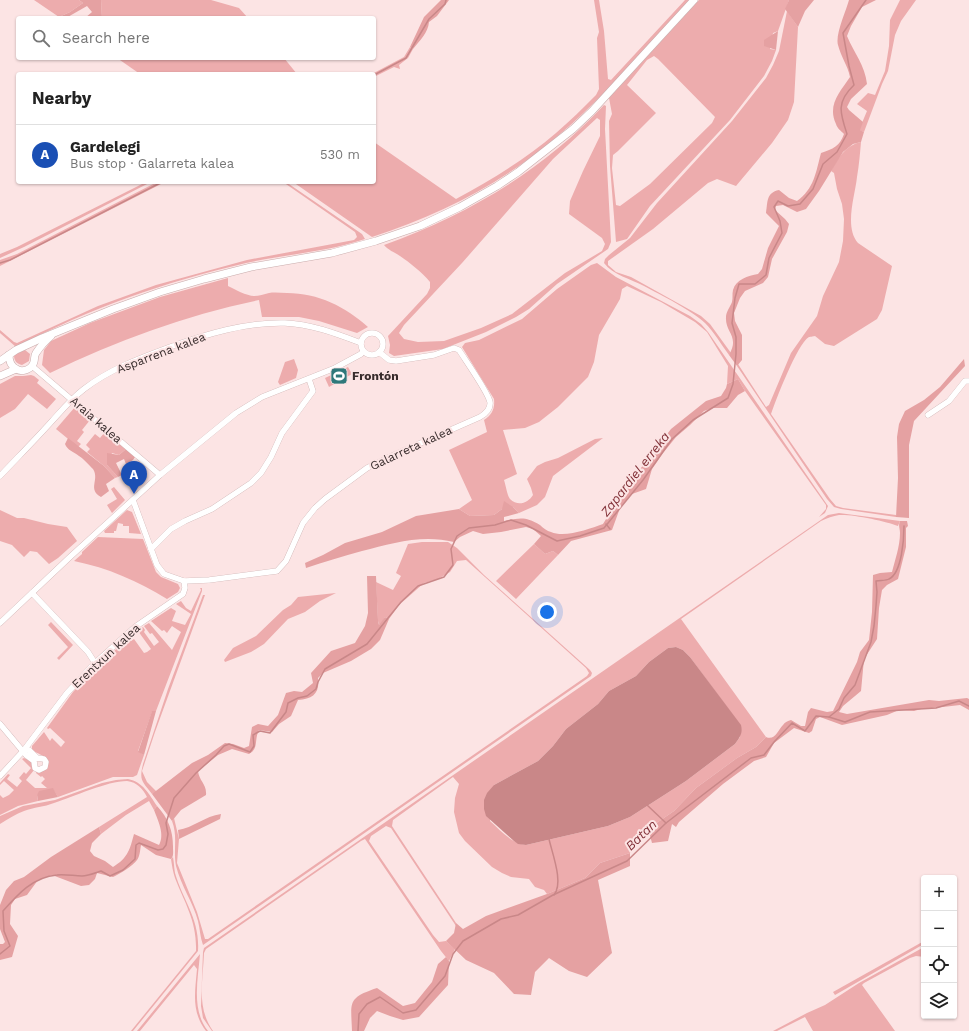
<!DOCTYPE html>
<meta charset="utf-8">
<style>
:root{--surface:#fff;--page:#f2f2f2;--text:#222;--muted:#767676;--line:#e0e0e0;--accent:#d93025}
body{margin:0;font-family:"Work Sans",sans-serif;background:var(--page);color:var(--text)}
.controls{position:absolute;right:12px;bottom:12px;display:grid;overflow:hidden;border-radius:4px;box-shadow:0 1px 3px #0004}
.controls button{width:36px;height:36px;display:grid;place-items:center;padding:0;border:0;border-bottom:1px solid var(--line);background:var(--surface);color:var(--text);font:20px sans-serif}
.you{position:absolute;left:547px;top:612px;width:14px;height:14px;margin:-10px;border:3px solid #fff;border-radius:50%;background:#1a73e8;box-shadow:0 0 0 6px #1a73e833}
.badge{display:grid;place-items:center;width:26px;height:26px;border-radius:50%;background:var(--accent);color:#fff;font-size:13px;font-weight:700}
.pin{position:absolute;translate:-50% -33px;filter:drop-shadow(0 1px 2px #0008)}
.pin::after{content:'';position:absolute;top:21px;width:14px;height:12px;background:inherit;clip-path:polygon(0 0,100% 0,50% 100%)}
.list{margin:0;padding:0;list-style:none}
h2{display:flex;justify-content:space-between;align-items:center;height:52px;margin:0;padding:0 16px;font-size:17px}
h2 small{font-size:13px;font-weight:400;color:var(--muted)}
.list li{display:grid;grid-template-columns:26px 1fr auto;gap:12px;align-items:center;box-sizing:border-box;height:60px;padding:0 16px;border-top:1px solid var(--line)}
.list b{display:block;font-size:15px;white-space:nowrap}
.list p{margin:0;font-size:13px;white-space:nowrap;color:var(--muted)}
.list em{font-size:13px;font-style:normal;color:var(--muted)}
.icon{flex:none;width:22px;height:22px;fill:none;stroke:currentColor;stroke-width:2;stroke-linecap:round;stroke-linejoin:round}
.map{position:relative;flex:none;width:969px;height:1031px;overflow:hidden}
.search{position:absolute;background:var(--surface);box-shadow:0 1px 3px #0004;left:16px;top:16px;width:360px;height:44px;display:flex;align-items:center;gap:10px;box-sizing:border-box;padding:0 14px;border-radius:4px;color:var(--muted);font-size:15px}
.panel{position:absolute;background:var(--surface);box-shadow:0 1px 3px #0004;left:16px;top:72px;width:360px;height:112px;border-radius:4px}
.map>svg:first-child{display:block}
.green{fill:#edacad;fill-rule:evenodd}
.forest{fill:#e5a1a2}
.water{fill:#c98788}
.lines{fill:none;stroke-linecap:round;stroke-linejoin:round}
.stream{stroke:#c98788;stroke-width:1.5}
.minor-casing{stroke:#c9acac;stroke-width:6}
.major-casing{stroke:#c9acac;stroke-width:8}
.minor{stroke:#fff;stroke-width:5.5}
.major{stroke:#fff;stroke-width:7}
.labels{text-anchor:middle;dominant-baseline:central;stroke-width:4;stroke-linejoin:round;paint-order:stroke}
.street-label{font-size:12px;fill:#382c2c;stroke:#fce4e4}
.poi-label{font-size:12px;font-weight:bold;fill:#382c2c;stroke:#fce4e4;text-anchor:start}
.water-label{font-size:13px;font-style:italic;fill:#823138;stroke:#fce4e4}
</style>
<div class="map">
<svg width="969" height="1031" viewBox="0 0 969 1031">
<rect width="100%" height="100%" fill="#fce4e4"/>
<g class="green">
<path d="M34 0H79L83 3 70 12 59 17Z"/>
<path d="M101 0H211L239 8 248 18H102Z"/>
<path d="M594 0H599L604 31 608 79 611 80 685 0H690C642 51 597 106 542 149 491 189 434 217 372 237L293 182H374V142L456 199C491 180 526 159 556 133 570 121 583 108 596 95L599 89 597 38 599 32Z"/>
<path d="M699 0H789L778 31 773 33 770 49 776 50 772 61 764 76 730 120 650 206 627 239 616 242 610 166 609 121 612 114 609 98ZM654 56 658 59 715 117 712 123 650 184 620 206 616 205 612 168 613 155 618 151 656 113 627 85 647 60Z"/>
<path d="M900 0H916L901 21 895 35 888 71 882 84 864 132 859 130 867 111 857 104 868 93 875 95 885 71 889 46 890 20Z"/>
<path d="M787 11 798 27 794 102 788 120 772 143 736 186 717 179 708 183 653 229 608 261V265L616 272 631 277 701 316 710 324 731 353 729 355C721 344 714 332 705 323 691 310 661 295 644 286 631 279 613 275 604 263L605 259 609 255 630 238 657 203 732 121 766 78 773 65 779 51Z"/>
<path d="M410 47 413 49 408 58 399 65 400 69 394 67 374 77V74H372L404 57Z"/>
<path d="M117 58H284L297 74H140Z"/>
<path d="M604 105 606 106 605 129 611 242 608 249 557 284 529 309 516 317 486 332 443 349 394 356 389 353 390 345 388 336 427 294 430 288V282C422 272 410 263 400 256 394 252 388 250 384 245 469 214 542 171 604 105ZM597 118 600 120V136L583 171 570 201 569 214 602 238 605 244 602 251 565 273 512 314 481 328 444 341 418 342 404 339 399 333 404 325 462 263 553 159Z"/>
<path d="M861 142C860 154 859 165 857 177 855 196 844 227 858 243L892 266 882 310 877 319 834 346 825 344 815 336C815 336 810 337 809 337 797 344 776 400 771 414L830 499 836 506 843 508 896 515V517L841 509 834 507 827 499 737 366 738 364 766 407 769 405 791 353 817 316 823 296 839 262 843 241 844 219 842 204 837 189 834 173 831 171C838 158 846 145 861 142Z"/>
<path d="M146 182H151L24 247 0 258V254L17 247Z"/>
<path d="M157 182H165L0 266V260L17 254Z"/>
<path d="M283 182H286L362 234 365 239C327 252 286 254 246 263 164 282 91 308 16 347L0 333V330L14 342 17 343 98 306 156 285 247 260 354 240 357 237 355 232Z"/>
<path d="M597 263 616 277 690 316 701 324 708 332 828 506 825 513 819 517 826 509V505L745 391 738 379 727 384 728 366 707 332 695 322 661 302 627 286 622 289 620 299 599 335 594 362 588 377 558 407 539 422 525 428 503 430 517 474 504 480C506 486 507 495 510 499 518 507 528 503 533 495L531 488 527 479 537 466 545 462 558 458 595 439 603 438 553 476 545 497 537 505 519 513 513 507 502 509 494 515 470 516 459 509 472 500 449 450 487 432 484 420C492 415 495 409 494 399L462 347 465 343 479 340 522 319 557 289 591 265Z"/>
<path d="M228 278V286C234 289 247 296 254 296 259 296 264 294 269 293 275 292 281 293 287 293 318 293 346 307 368 327L357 333 319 321 299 317H262L259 300C187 315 117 340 50 373L42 365 44 350 51 341 90 323 160 297Z"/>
<path d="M25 350 30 354 29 361 22 365C17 364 14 361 14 355Z"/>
<path d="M294 359 298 370 296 378 280 385 278 382 285 362Z"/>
<path d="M348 367 352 374 329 387 325 378Z"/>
<path d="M31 375 34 376 39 380 37 383 56 399 47 409 28 394 15 409 0 418V384L15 376H23Z"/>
<path d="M75 407 90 420 82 430 84 432 77 441 81 444 78 447 56 429Z"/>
<path d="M105 432 126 449 119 455 112 453 107 465 118 477 115 478 104 466 87 452 90 449 86 445 95 434 100 438Z"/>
<path d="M114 487 125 500 112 513 107 505 117 499 111 489Z"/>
<path d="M0 510 17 518H24L48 524 67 527 77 541 58 558 49 564 37 552 30 551 24 557 12 545 0 541Z"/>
<path d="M127 510 132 512 141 534 129 533V526H123V524L118 523 116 531H114V533H105L104 531Z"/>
<path d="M839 513 900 521 898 526C886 521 852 514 839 515 833 516 827 518 821 521L681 619 766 737 756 747 737 758 696 788 674 811 658 822 630 853 600 863 585 878 547 894 544 890 535 887 529 879 511 877 502 873 492 867 465 841 459 833 454 812 455 798 459 784 453 777 393 820 392 826 456 923V926L391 828 386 826 371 836 369 841 433 935 439 942 446 941 455 949 449 961 441 951 365 839 361 841 206 949 204 953C203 981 196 1007 213 1031H212L203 1018 201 1006 203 952 204 948 815 524 828 515ZM676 647 683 650 690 657 740 725V737L735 744 686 781 630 817 608 826 526 845C511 843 501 831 490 821L494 785 538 761 553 746 566 729 598 704 609 691 636 676 649 662 668 648Z"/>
<path d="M98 537 143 539 156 572 161 577 178 584 180 588 178 592 167 599C138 581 108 568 74 561L82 554V552Z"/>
<path d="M422 542H448L457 548 484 575 590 670 592 673 591 676 203 945C200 937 200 929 198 921 193 902 181 886 176 866 173 851 178 836 172 821L174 818 179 839 177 863 197 912 205 939H208L587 676 589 673 586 668 466 560 457 561 450 572 438 579 424 583 399 605 389 619 385 617 380 626 378 621 376 582 393 590 401 576 396 573 408 544Z"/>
<path d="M534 544 545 554 553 551 558 555 516 599 496 581Z"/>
<path d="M200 588H202V591L156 711 152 712 138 751 144 755 137 775 133 777H113L58 797 53 789 37 795 38 801 18 806 0 815V795L3 798 9 795 14 790 4 781 0 785V783L8 774 10 775 7 779 17 787 22 781 19 778 24 772 26 774 31 768 22 759 24 758 31 761 32 767 34 770 26 780 35 788H47L41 783 45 779 42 776 41 777 36 773 37 771 47 768 48 760C45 755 37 754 32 750V746L44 732 50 741 52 738 61 747 65 742 50 728 48 729 47 728 73 692 89 675 128 638 131 641 134 639 144 653 147 652 151 649 138 631 143 627 145 630 144 632 154 646 159 642 152 633 150 634 144 626 149 623 172 650 181 632 172 626 167 633 164 630 162 631 151 621 171 608 176 611 172 621 185 625 191 614 176 604 181 601 186 608 191 611 201 590Z"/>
<path d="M336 593 320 601 305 612 288 619 264 644 251 652 225 662 224 660 233 648 256 636 283 610 291 605 298 597Z"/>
<path d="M203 595H205L155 732 142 771 147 782 157 792 152 794C142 781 139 781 143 764L168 689Z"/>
<path d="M51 622 73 645 59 660 57 658 68 647 48 625Z"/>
<path d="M128 779C143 782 149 794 157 806L154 810 149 801 126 815 101 834 99 827 147 797C143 789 137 782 127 781 107 781 73 797 54 803 44 807 34 807 24 811 16 814 8 819 0 824V816L23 806 55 800 102 783 116 780Z"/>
<path d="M173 857C174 862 174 868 175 873 183 901 200 919 198 951L133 1031H131L196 951C197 921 185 904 175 878 173 872 172 866 171 859Z"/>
<path d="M924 941V944L835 995 833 992Z"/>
<path d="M924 947V950L921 952 922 954 924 955V957L916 956 910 958 864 983 862 985 895 1031H813L805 1017 777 1031H773L807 1013 825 1005 859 983Z"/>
<path d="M200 954C198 979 191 1010 208 1031H206C191 1011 195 993 197 969L194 965 140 1031H137Z"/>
</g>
<g class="forest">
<path d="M79 0H101L102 18H85L92 12 87 6 66 18 59 17 70 12 83 3Z"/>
<path d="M441 0H449L437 16 429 22C428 33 420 40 413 49L410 47 424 17Z"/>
<path d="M789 0H814L805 11 798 27 785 9Z"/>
<path d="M849 0H876L862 7 851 26 847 36C854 53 865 65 867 84L851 99 847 107 849 110 863 122 860 130 864 132 861 142 853 144 843 152 819 191 806 209 797 212 783 205 776 206 775 210 785 219 789 224 787 232 772 259 768 277 763 283 745 291 740 298 734 313 735 321 742 335V360L737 366 729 355C740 336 725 333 726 317 726 312 730 307 732 302 733 298 732 294 733 290 736 279 748 276 758 274L762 269 768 248 779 226 766 213C768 201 766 193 779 190L789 198 797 201C814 189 816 172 821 153 833 149 840 146 844 134 841 131 837 128 836 124 827 105 840 92 850 77 848 66 841 57 838 45 835 35 846 11 849 0Z"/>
<path d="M778 31 776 50 764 46V40Z"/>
<path d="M964 359 965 366 914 421 909 445V518L896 517 898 478 897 437 899 424 905 411 924 400 940 387Z"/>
<path d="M738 379 745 391 738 395 727 408H713L704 411 690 425 676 437 663 453 652 469 646 489 632 494 620 508 612 530 571 541 558 555 553 551 545 554 534 544 541 536 533 529 526 527 501 532 483 534 473 531 460 537 454 542C423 534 392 543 362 551 343 556 324 562 306 568L305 563 323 555 345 543 382 532 416 516 459 509 470 516 494 515 502 509 504 501 513 507 519 513 504 517V521C520 518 525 516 540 525 543 528 547 531 551 532 565 538 589 529 603 524L624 490 671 429 706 401 721 396 726 388 727 384Z"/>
<path d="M68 438 104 466 115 478 106 484 109 491 101 497C87 489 100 480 93 469 89 465 84 459 79 456 74 452 67 450 65 444Z"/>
<path d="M126 449 135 457 133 460 126 464 124 459 116 463 122 475 118 477 107 465V453L119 455Z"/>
<path d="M900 521H907L908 526 906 528V547L898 579 887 585 882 590 879 608 877 639 864 659 861 691 843 706 839 712 847 714 929 700 939 701 967 698 969 699V710L960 705 943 707 921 709 914 711 899 710 887 715 842 725 820 717 816 719 812 731 809 733 794 728 774 743 766 757 754 761 723 784 679 822 676 827 672 824 668 841 652 843 649 832 658 822 674 811 696 788 737 758 756 747 766 737C775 741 778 730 783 725 785 722 788 721 791 720L801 726H805L808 712 811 708 827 712 833 711 857 662 860 652 869 640 872 612 873 575 880 573 892 572C895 560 900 546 900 533 900 528 898 526 900 521Z"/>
<path d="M367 576H376L378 620 379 625 385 617 389 619 380 640 371 649 351 661 323 673 318 678C320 693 313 699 298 700L291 716 279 724 272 732 259 730C254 739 259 749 249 754L232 749 218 755 198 771C199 781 207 784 206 795L181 810 172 821 152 794 192 763 208 755 225 743 233 744 244 748 249 746 252 727 258 724 268 726 278 715 286 693 294 691 302 692 313 683 311 673 331 651 355 643 365 626 368 613Z"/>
<path d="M152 711H156L144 755 138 752Z"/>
<path d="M53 788 58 797 38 801 37 795 39 791Z"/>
<path d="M157 806C168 818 173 830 173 847 173 852 174 856 171 859L156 855 141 845C140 850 140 856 137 860 133 866 119 874 113 877L97 873 95 879 89 885 81 886 52 875 38 880 27 895 15 899 11 905 10 924 18 936 12 957 0 960V944H3L5 942 0 929V905L6 890 14 881 24 877 51 857 99 827 101 834 92 843 90 851 94 856 105 861 113 867C128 858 130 849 134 834L159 845C165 834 158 821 154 810Z"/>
<path d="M221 814 220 819 179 839 178 830C193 828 205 816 221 814Z"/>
<path d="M630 853V866L598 880 612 953 587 977 569 971 549 958 535 972 531 995 514 994 494 973 466 960 446 941 454 933 456 923 463 929 486 916 547 894 585 878 600 863Z"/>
<path d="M446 957 449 961 448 985 419 1017 403 1020 390 1016 377 1011 370 1018 364 1031H352C351 1002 347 998 377 988L403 1006 415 1003 432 982 438 964Z"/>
</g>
<path class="water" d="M676 647 683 650 690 657 741 725C743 733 740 737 735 744L686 781 630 817 608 826 526 845 518 844 514 841 486 816 484 809V800L487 793 494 785 538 761 553 746 566 729 598 704 609 691 636 676 649 662 668 648Z"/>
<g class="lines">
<g class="stream">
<path d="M374 75 406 58 429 19 445 4 446 0"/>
<path d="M0 263 10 260 162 182"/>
<path d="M606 524 610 529"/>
<path d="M829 717 839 709 844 698 855 685 871 642 874 626 876 606 877 592 876 581C880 580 886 581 889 579 902 573 904 538 904 526"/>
<path d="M647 805 666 823"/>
<path d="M549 839C552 853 564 883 554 895"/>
<path d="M0 954 10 946 4 931 3 911C18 894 33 877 57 875 65 874 74 876 82 876 88 876 95 873 101 871L110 876 123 870 135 859 136 845 139 843 158 850 163 849 166 845 168 834 166 823 174 798 196 773 216 755 224 746 229 744 250 752 254 746 253 735 260 731 270 733 286 712 288 703 298 698 307 696 316 689 318 682 325 669 367 644 401 602 418 586 444 577 453 565 451 549 457 536 469 528 495 525 511 520 526 525 557 541 580 536 604 528 643 480 672 439 693 420 728 398 733 384 736 354V337L732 323 735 298 739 284H755L766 275 769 258 782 233 780 221 774 207 778 201 788 206 800 204 813 189 823 164 837 152 847 134C840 113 836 102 854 85L849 66 843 33 866 0"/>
<path d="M358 1031 359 1014 367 1004 380 997 403 1013 416 1010 445 976 453 954 463 941 501 919 518 915 553 895 627 861 666 823 751 758 764 755 774 742 792 723 805 731 816 716 829 717 845 722 870 712 936 708 959 701 969 706"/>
</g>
<g class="minor-casing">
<g id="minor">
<circle cx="372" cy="344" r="11"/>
<path d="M32 366 160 475"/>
<path d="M928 415 949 401 965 381H969"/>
<path d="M0 476C17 458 35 440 52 421 62 410 72 398 84 389 110 369 140 358 170 347 207 334 246 322 285 323 311 324 337 334 361 343"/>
<path d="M133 500 157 565 164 574 184 581 209 580 277 571 286 561 303 523 315 508 325 499 367 468 396 454 480 417C485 414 491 409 490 402 488 392 466 361 459 350L454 348 434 355 396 361 389 360 379 352"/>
<path d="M151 549 171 529 185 521 212 509 251 483 261 473 271 457 282 433 313 391 309 379"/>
<path d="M32 593 88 652 95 663"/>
<path d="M0 623 71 556 160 475 236 413 262 397 335 368 361 354 363 351"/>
<path d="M0 724 26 755 34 761 35 768 39 770 45 767 46 762 44 759 37 758 29 750H24"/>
<path d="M0 776 24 750 67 693 95 663 135 627 183 594 185 588 184 581"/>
</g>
</g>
<g class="major-casing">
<g id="major">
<path d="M9 355C9 361 11 366 16 369 23 373 32 369 34 362 35 358 34 356 36 353 40 347 45 341 51 336"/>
<path d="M0 361 16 350 42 338 113 309 160 292 204 279 251 267 332 253 376 241 420 226 460 207 497 186 518 172 573 129 592 111 694 0"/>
<path d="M0 376 16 369"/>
</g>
</g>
<use href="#minor" class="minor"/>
<use href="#major" class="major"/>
</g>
<defs>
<g id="stadium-square" transform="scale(0.9)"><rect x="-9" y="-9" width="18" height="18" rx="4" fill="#2e787a" stroke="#fce4e4"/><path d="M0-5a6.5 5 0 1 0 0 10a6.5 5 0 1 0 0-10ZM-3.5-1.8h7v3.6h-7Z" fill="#fff"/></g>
</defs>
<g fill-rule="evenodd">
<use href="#stadium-square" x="339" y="376"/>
</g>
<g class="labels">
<g class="street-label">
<text transform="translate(161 353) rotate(-21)">Asparrena kalea</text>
<text transform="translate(96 420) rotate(41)">Araia kalea</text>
<text transform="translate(411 448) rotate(-25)">Galarreta kalea</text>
<text transform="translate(106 656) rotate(-43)">Erentxun kalea</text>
</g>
<g class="poi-label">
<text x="352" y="376">Frontón</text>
</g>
<g class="water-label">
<text transform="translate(635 474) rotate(-52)">Zapardiel erreka</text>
<text transform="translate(641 835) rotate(-44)">Batan</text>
</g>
</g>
</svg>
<div class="controls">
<button>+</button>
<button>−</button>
<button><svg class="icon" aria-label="locate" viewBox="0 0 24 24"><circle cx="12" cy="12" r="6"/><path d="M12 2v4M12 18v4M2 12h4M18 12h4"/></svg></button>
<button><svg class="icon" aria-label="layers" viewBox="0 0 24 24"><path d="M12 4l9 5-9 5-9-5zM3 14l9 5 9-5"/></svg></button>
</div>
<div class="you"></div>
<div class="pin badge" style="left:134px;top:494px;background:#1a4fb4">A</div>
<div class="search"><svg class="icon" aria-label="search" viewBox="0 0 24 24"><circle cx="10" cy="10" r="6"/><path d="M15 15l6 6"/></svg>Search here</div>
<section class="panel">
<h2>Nearby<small></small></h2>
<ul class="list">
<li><span class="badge" style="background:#1a4fb4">A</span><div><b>Gardelegi</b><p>Bus stop · Galarreta kalea</p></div><em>530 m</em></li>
</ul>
</section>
</div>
